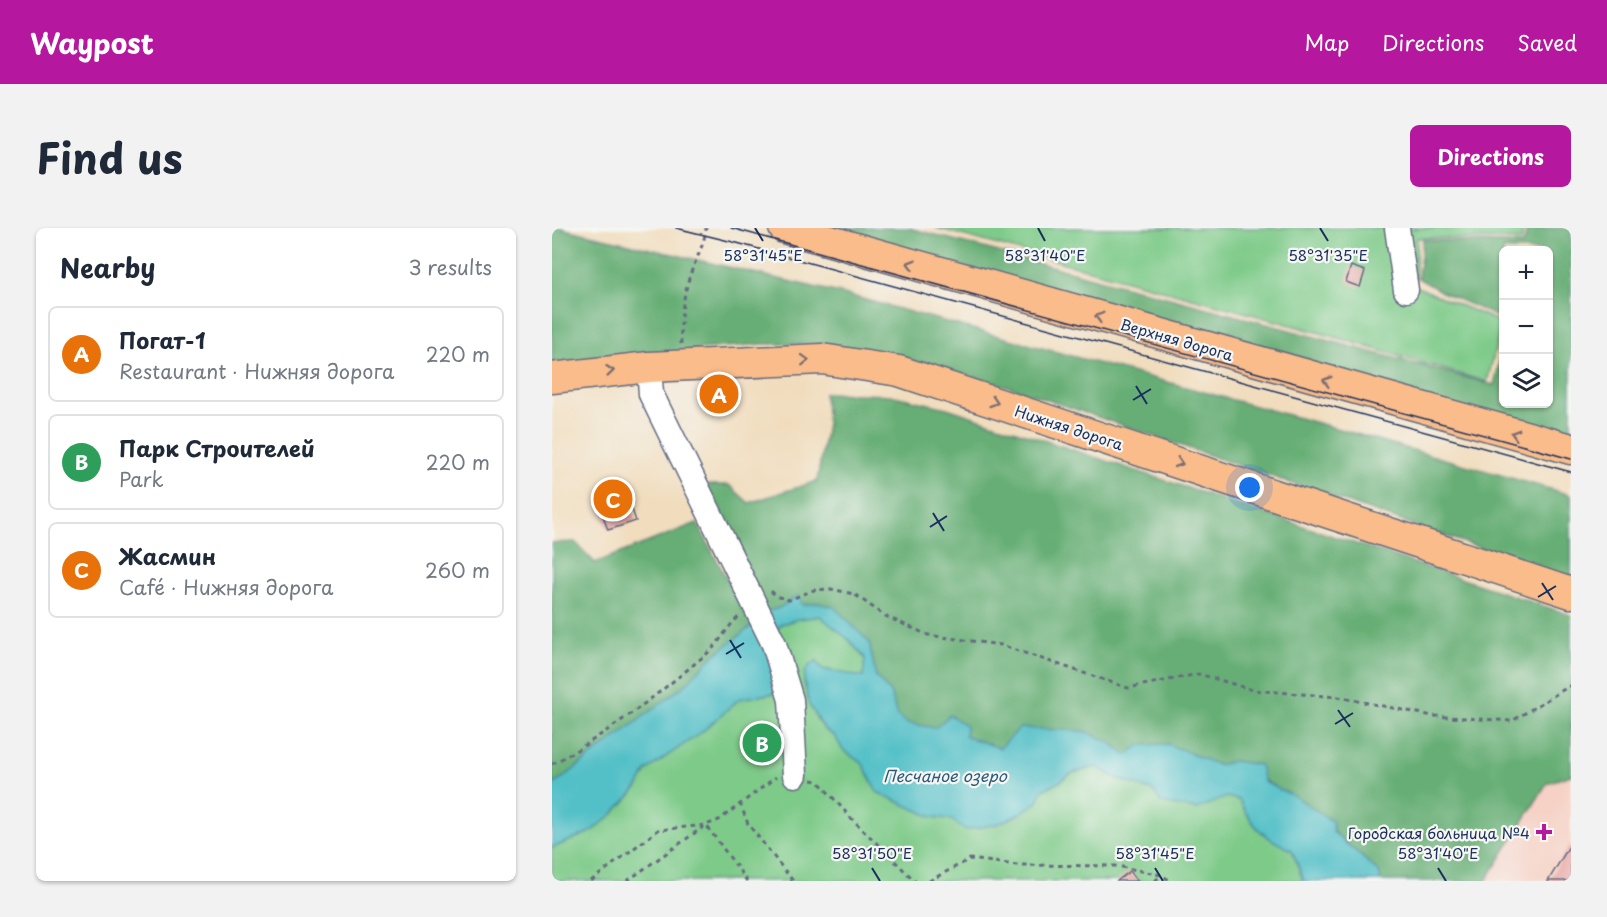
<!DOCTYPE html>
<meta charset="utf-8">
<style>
:root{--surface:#fff;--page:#f2f2f3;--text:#1f2937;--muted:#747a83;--line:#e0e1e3;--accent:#b5179e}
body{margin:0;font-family:"Playpen Sans",sans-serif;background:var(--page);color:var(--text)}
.controls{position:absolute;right:18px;top:18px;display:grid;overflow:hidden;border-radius:9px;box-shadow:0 2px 4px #0004}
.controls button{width:54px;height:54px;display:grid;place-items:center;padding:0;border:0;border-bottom:2px solid var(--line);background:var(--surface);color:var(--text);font:30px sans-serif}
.you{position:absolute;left:698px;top:260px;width:21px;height:21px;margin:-15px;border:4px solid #fff;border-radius:50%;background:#1a73e8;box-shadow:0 0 0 9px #1a73e833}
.badge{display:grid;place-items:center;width:39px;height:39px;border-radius:50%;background:var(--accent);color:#fff;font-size:20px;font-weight:700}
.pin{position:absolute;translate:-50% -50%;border:3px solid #fff;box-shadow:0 2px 6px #0006}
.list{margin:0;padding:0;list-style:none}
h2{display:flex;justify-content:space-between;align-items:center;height:78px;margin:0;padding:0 24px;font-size:26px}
h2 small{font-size:20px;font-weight:400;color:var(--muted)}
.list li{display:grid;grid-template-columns:39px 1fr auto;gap:18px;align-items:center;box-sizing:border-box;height:96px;margin:0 12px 12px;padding:0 12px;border:2px solid var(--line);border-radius:9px}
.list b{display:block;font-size:22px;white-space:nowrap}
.list p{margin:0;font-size:20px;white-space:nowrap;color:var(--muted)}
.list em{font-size:20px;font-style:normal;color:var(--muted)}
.icon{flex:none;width:33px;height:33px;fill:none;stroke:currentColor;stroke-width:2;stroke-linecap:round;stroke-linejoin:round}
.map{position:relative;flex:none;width:1019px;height:653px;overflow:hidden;border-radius:9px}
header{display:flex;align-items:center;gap:36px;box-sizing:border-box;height:84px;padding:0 30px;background:var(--accent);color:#fff}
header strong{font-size:28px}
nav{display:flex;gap:33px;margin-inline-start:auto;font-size:21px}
.intro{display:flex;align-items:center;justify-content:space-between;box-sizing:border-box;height:144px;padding:0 36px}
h1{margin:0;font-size:42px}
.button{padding:15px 27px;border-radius:9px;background:var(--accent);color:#fff;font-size:21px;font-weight:700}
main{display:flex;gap:36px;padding:0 36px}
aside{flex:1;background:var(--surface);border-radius:9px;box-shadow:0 2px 4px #0004}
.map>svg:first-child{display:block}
.built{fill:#f6d1c5}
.green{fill:#7eca89;stroke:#4c7c74;stroke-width:1.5}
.forest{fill:#66ae75;stroke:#406e6a;stroke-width:1.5}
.water{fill:#52c0c7;stroke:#367892;stroke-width:1.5}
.building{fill:#e7a6a4}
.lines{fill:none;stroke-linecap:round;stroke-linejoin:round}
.minor-casing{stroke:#666c80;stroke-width:27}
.major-casing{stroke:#666c80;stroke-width:33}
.path{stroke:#666c80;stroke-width:3;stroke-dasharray:4.5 4.5;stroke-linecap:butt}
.minor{stroke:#fff;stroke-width:24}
.major{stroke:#f9bc8a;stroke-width:30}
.tram{stroke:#1b2f5e;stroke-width:1.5}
.oneway{stroke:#7f6e72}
.ticks{fill:none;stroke:#1b2f5e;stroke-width:2}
.poi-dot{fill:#b5179e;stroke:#f6f6f2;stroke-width:2}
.labels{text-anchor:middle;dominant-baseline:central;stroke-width:4.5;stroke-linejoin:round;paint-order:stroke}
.street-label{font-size:15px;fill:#1b2f5e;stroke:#f6f6f2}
.poi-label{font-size:15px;fill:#1b2f5e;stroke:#f6f6f2;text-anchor:end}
.water-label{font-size:16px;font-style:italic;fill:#2c5a7e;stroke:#f6f6f2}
.ticks-label{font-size:15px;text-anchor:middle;fill:#1b2f5e;stroke:#f6f6f2;stroke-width:4.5;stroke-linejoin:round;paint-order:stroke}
</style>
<header>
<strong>Waypost</strong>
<nav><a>Map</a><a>Directions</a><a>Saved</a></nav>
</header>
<div class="intro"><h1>Find us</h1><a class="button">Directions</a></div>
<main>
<aside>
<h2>Nearby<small>3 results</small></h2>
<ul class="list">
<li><span class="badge" style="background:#e8710a">A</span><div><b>Погат-1</b><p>Restaurant · Нижняя дорога</p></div><em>220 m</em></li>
<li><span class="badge" style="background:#2e9e5b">B</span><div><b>Парк Строителей</b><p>Park</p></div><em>220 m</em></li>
<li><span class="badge" style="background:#e8710a">C</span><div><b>Жасмин</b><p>Café · Нижняя дорога</p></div><em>260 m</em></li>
</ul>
</aside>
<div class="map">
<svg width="1019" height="653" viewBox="0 0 1019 653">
<rect width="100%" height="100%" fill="#f6f6f2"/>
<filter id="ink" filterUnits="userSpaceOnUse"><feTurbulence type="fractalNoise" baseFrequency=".0167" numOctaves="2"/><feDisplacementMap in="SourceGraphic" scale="12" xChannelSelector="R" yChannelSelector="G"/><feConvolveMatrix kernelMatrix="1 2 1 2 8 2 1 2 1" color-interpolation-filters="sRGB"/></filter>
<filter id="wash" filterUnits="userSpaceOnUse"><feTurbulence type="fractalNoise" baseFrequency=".008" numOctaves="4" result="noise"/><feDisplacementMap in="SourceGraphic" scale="24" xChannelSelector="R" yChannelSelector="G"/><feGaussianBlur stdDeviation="1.35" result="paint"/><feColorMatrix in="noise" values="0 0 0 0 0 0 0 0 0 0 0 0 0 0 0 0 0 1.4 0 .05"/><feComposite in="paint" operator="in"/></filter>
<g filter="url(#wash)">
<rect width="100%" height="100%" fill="#f1ddbe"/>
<path class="built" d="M1019 547V653H934L995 555Z"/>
<g class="green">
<path d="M384 0H971L970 12 865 10 863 58 950 95 935 154 783 109Z"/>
<path d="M268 388 296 411 313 431 311 450 270 441 265 433 264 490 273 502 283 508 291 522 311 536 325 564 380 589 398 591 490 562 505 555 520 545 544 539 567 551 602 563 660 573 675 569 687 572C702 601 711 609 740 622L751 653H757H0V620L38 604 60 587 86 559 95 542 151 503 187 471 224 465 215 417 229 396 247 391Z"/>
</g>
<g class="forest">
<path d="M0 0H8L292 66 762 194 1019 267V351L461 160 355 131 269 116H211L148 121 95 129 0 135Z"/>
<path d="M274 0H357L942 157 951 119V176H996V22H951V91L890 64 866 50 871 12 972 16 975 0H1019V211Z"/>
<path d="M272 165 338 167 395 180 1019 387V547L995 555 934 653H829L827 644 781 603V594C748 573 714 555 682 533L666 537 641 528 574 527 558 514 448 520 413 508 355 495 345 487 338 464 324 449 317 414 266 375 250 377 247 368 227 380 213 384 152 257H177L197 275 265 253 275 196Z"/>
<path d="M145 295 200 398 161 428 133 457 0 558V315L23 314 43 335Z"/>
</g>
<path class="water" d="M247 367 250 377 266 375 282 379 317 414 324 449 338 464 345 487 355 495 383 500 398 487 414 498 413 508 448 520 468 500 532 503 558 514 574 527 588 517 616 516 666 537 682 533 708 537 712 554 744 569 781 594V604L827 644 829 653H752L740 622C711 609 702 601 687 572L675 569 644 581 609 575 602 563 567 551 544 539 520 545 505 555 490 562 486 574 462 589 445 596 414 602 398 591 380 589 325 564 311 536 291 522 283 508 273 502 257 477 252 454 253 444 258 437 265 433 270 441 311 449 313 430 296 411 268 388 247 391 229 396 215 417 226 441 224 465 187 471 151 503 95 542 86 559 60 587 38 604 0 620V558L133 457 161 428 200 398 213 384 227 380Z"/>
<g id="blocks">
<g class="building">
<path d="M799 38 813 43 808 59 794 54Z"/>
<path d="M148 160H175L176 174H149Z"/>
<path d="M73 261 84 293 56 302 45 271Z"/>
<path d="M1019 615V653H996Z"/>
<path d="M578 643 586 653H565Z"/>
</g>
</g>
</g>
<g filter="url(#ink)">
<use href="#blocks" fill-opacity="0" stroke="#666c80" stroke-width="1.5"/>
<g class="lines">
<g class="minor-casing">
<g id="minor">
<path d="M845 0 854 62"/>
<path d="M97 139 99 166 222 416 239 472 243 547"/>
</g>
</g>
<g class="major-casing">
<g id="major">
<path d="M232 0 1019 221"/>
<path d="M0 150 97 139 270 131 347 143 1019 365"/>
</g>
</g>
<g class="path">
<path d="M129 116C128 95 130 74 136 54 141 35 152 20 154 0"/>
<path d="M219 363 224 368 237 372 262 362 279 361 302 366 333 388 376 407 449 417 576 460 647 446 701 462 786 469 881 488 960 493 1019 457"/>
<path d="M0 536C55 507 110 463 158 423 169 413 176 397 188 388"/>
<path d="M260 552 266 553 299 590 363 653"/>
<path d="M188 575 196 596 241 653"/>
<path d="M39 653 106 602 154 597 195 653"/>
<path d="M75 653 154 597 167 592 224 549"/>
<path d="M377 653 418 631 465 637 565 638 609 647 619 653"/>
<path d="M603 653 609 647"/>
</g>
<use href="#minor" class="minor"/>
<use href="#major" class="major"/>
<g class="tram">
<path d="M124 0 185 15 1019 244"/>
<path d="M179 0 1019 231"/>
</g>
</g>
<defs><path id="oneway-chevron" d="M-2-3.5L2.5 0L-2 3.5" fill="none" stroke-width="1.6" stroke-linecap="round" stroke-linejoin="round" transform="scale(1.5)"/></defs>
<g class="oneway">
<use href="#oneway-chevron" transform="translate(359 36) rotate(-164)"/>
<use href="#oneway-chevron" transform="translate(547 89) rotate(-164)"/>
<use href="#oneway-chevron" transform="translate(253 132) rotate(-2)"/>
<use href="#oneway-chevron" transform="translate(58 143) rotate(-6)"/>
<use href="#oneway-chevron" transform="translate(775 153) rotate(-164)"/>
<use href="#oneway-chevron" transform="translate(442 174) rotate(18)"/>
<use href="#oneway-chevron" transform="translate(963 206) rotate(-164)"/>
<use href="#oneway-chevron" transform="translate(627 235) rotate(18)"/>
</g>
</g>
<path class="ticks" d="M203 0 211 13M486 0 493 13M768 0 776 13M584 158 595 176M581 172 599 161M381 285 392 303M378 299 395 288M990 355 1001 372M986 369 1004 358M178 412 189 430M174 426 192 415M786 482 798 499M783 496 801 485M320 640 328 653M603 640 611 653M886 640 894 653"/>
<path class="poi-dot" d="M989 595h6v6h6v6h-6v6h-6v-6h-6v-6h6z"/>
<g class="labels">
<g class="street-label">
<text transform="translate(625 111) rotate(16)">Верхняя дорога</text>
<text transform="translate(517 199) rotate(18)">Нижняя дорога</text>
</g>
<g class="poi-label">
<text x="978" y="604">Городская больница №4</text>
</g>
<g class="water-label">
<text x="393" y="547">Песчаное озеро</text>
</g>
</g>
<g class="ticks-label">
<text x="211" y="33">58°31'45"E</text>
<text x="493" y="33">58°31'40"E</text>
<text x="776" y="33">58°31'35"E</text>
<text x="320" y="631">58°31'50"E</text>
<text x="603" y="631">58°31'45"E</text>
<text x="886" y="631">58°31'40"E</text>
</g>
</svg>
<div class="controls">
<button>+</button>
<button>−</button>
<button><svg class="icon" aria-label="layers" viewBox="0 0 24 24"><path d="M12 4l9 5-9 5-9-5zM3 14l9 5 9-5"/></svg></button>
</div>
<div class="you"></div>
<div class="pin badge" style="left:167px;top:166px;background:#e8710a">A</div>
<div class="pin badge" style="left:210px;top:515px;background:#2e9e5b">B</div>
<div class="pin badge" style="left:61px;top:271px;background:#e8710a">C</div>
</div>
</main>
